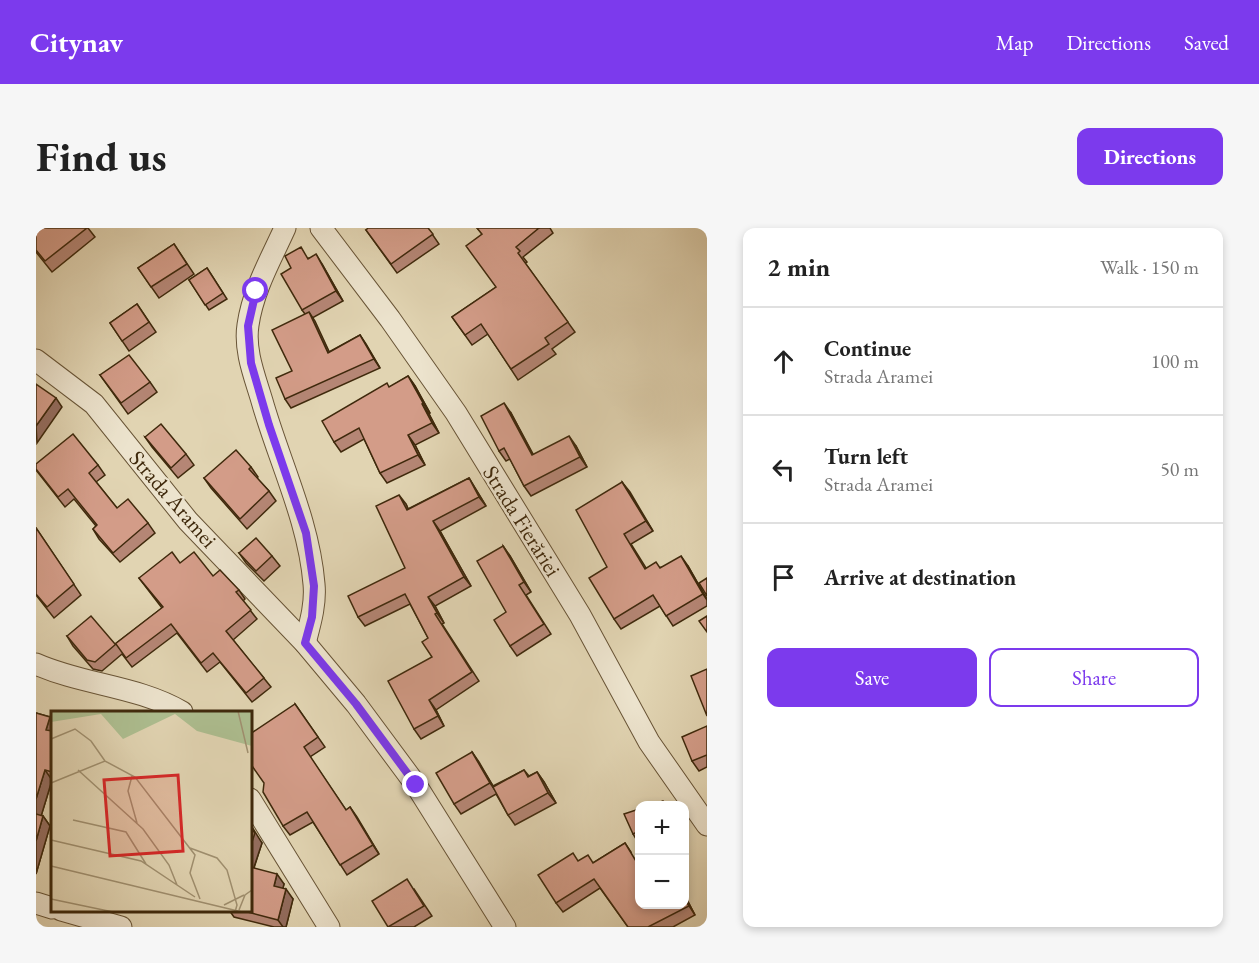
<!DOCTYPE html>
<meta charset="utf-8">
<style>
:root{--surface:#fff;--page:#f6f6f6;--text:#222;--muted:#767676;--line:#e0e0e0;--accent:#7c3aed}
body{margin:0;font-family:"EB Garamond",serif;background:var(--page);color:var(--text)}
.controls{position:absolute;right:18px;bottom:18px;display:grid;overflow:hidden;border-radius:12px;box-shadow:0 3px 9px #0003}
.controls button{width:54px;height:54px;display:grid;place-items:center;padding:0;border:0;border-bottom:2px solid var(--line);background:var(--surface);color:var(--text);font:30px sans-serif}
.stop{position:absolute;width:18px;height:18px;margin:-14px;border:4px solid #7c3aed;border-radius:50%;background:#fff}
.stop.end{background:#7c3aed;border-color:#fff;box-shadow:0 2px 6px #0008}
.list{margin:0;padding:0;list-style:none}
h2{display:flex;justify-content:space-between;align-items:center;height:78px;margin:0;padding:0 24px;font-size:26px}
h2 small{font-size:20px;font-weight:400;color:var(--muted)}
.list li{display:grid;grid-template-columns:39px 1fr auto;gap:18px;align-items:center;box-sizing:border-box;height:108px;padding:0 24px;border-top:2px solid var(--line)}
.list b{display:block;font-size:22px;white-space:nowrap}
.list p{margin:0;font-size:20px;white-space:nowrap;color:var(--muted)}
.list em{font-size:20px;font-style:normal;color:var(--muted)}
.actions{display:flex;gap:12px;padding:18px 24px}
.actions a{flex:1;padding:14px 0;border:2px solid var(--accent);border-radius:12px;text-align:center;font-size:21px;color:var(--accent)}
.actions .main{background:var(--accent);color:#fff}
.icon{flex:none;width:33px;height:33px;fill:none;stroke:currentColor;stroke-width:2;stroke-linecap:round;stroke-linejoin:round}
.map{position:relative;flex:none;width:671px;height:699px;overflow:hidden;border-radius:12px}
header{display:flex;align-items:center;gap:36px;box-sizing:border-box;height:84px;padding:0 30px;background:var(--accent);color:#fff}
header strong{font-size:28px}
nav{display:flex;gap:33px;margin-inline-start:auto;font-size:21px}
.intro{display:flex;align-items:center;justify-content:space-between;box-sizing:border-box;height:144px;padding:0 36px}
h1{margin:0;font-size:42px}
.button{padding:15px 27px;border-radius:12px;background:var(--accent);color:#fff;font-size:21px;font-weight:700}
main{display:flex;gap:36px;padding:0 36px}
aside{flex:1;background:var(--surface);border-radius:12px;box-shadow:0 3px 9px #0003}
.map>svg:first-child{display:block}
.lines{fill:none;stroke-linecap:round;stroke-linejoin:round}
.street-casing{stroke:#685436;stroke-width:23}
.street{stroke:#ece3cd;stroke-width:21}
.wall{fill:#b58675;stroke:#3f290c;stroke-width:1.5}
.shaded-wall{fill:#946d5f;stroke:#3f290c;stroke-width:1.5}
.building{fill:#d39c88;stroke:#3f290c;stroke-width:1.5}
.route{stroke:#7c3aed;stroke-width:8}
.labels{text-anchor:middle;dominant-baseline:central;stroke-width:4.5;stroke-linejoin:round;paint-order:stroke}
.street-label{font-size:22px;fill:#3f290c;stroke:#ece3cd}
.inset-road{fill:none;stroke:#a09070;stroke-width:1.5}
.view{fill:#d62828;fill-opacity:0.15;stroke:#d62828;stroke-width:3}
.inset-edge{fill:none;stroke:#3f290c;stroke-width:3}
</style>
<header>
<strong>Citynav</strong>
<nav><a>Map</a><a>Directions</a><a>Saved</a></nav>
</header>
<div class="intro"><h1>Find us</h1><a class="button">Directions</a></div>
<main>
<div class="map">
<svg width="671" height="699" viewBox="0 0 671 699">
<rect width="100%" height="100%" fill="#e1d4b2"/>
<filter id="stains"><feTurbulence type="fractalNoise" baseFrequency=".00333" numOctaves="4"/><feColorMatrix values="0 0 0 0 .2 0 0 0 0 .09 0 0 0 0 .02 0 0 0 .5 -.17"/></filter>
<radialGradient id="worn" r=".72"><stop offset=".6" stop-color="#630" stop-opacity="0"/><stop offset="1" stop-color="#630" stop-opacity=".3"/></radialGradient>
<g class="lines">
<g class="street-casing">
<g id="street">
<path d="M249 0C235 31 217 62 212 97 208 123 219 149 226 173 243 233 273 293 278 356 280 376 274 396 269 415"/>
<path d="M285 0 354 91 420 185 544 387 613 514 671 597"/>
<path d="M0 132 58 176 152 293 269 415 320 476 380 557 469 699"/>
<path d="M0 436C47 457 102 458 146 484"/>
<path d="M214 571 293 699"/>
<path d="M0 675 16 680"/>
<path d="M25 682 85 699"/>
</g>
</g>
<use href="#street" class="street"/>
</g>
<g class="wall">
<path d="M0 0H52L59 9 16 44 0 24Z"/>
<path d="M392 0 403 16 361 45 330 2Z"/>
<path d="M441 0H514L517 5 487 29 491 34 489 35 539 104 516 121 520 126 482 152 452 106 436 117 416 89 460 59 446 6Z"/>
<path d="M138 16 158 46 123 70 102 40Z"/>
<path d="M273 30 286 36 307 73 276 90 293 124 324 107 344 140 255 180 249 171 269 86 266 82Z"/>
<path d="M171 40 191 71 173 82 153 52Z"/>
<path d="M101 76 120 104 93 123 74 95Z"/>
<path d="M64 147 114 154 121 164 92 186Z"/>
<path d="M372 148 379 158 394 185 393 186 403 205 379 217 389 237 351 255 344 245 328 211 305 224 298 214 354 159Z"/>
<path d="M475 185 497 227 540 218 551 239 495 268 488 258 474 231 470 233 463 223Z"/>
<path d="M109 209 150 226 158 237 142 250 116 219Z"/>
<path d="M62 237 69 247 60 254 81 280 112 295 119 305 84 334 63 311 57 301 60 298 38 271 29 279 0 242Z"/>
<path d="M215 239 222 249 221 250 233 263 240 273 211 301 175 260 168 250Z"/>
<path d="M433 250 439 260 450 278 404 303 435 358 399 378 408 395 406 396 443 453 400 482 408 498 385 511 378 501 396 429 392 410 374 376 329 398 322 389 369 340 370 276 372 281Z"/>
<path d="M586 254 617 303 595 316 610 340 652 338 671 371V378L637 398 624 378 585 401 578 391 571 339Z"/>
<path d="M0 300 45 367 18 390 0 367Z"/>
<path d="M467 318 474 328 495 364 490 367 515 406 481 428 474 418 470 384Z"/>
<path d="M203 325 236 328 244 338 228 353 210 335Z"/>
<path d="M144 335 177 348 203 362 209 371 207 373 221 391 197 412 235 459 216 474 184 434 171 444 141 405 96 439 86 426 66 443 57 441 37 418 31 408 79 416 126 380 103 350Z"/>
<path d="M259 476 289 519 274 529 310 582 314 579 343 626 311 647 277 594 254 607 247 598Z"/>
<path d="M0 485 14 489 16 493V553L5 588H7L14 598 0 646Z"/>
<path d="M671 498V539L663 543 656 533Z"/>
<path d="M436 524 457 558 488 542 493 548 501 544 508 554 520 575 479 597 472 587 460 566 425 586 418 576Z"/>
<path d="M603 581V616L597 606Z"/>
<path d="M214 599 226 615 218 640 248 656 247 660 257 671 250 699H238L198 689 193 682H214Z"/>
<path d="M589 615 595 624 603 676 648 666 659 687 637 699H592L564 660 527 684 520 675 542 633 557 635Z"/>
<path d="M378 661 396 688 378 699H352Z"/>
</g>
<g class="shaded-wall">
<path d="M280 26 286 36 307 73 300 63Z"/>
<path d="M273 84 279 93 298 134 292 125Z"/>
<path d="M324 107 330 116 344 140 338 131Z"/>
<path d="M372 148 379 158 394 185 387 175Z"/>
<path d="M20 170 26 179 1 215 0 198Z"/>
<path d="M468 175 475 185 503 237 496 227Z"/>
<path d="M386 176 393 186 403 205 396 195Z"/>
<path d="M372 207 379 217 389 237 382 227Z"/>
<path d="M533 208 540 218 551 239 544 229Z"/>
<path d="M433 250 439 260 450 278 443 269Z"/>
<path d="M586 254 594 264 617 303 610 293Z"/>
<path d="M363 267 370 276 377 292 371 282Z"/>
<path d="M397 293 404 303 435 358 428 349Z"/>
<path d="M467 318 474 328 495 364 488 354Z"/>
<path d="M645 328 652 338 671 372 667 366Z"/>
<path d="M392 369 399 378 408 395 401 385Z"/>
<path d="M393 472 400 482 408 498 402 488Z"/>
<path d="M14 489 16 493V511L10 502Z"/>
<path d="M436 524 443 534 461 565 454 555Z"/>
<path d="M9 542 16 552 3 595 0 591V571Z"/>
<path d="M501 544 508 554 520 575 512 565Z"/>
<path d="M314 579 321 589 343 626 337 617Z"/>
<path d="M7 588 14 598 0 646V613Z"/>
<path d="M216 599 226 615 215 648 214 646V620Z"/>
<path d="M241 646 248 656 245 668 238 658Z"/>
<path d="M250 661 257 671 250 699H247L242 692Z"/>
<path d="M648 666 659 687 648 670Z"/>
</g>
<g class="building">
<path d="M0 0H51L9 33 0 22Z"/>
<path d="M332 0H392L397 6 355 36 330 2Z"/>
<path d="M441 0H503L480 19 484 23 482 25 532 94 509 110 513 116 475 141 445 96 429 107 416 89 460 59 430 18 446 6Z"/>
<path d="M138 16 151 36 115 59 102 40Z"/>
<path d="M265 19 272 31 280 26 300 63 266 82 245 46 255 40 249 28Z"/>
<path d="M171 40 187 65 169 77 153 52Z"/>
<path d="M101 76 113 94 86 113 74 95Z"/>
<path d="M273 84 292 125 324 107 338 131 249 171 240 150 256 143 236 102Z"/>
<path d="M93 127 114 154 85 175 64 147Z"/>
<path d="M372 148 387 175 386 176 396 195 372 207 382 227 344 245 323 200 298 214 286 193 351 155 353 159Z"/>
<path d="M0 156 20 170 0 198Z"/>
<path d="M468 175 496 227 533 208 544 229 488 258 468 220 463 223 445 188Z"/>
<path d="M125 196 150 226 135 240 109 209Z"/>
<path d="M37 206 62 237 53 245 81 280 92 271 112 295 77 325 57 301 61 297 32 261 22 269 0 241V236Z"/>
<path d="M200 222 215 239 213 241 233 263 204 291 168 250Z"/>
<path d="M433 250 443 269 397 293 428 349 392 369 401 385 399 386 436 444 393 472 402 488 378 501 352 453 396 429 386 414 392 410 369 366 322 389 312 368 369 340 340 278 363 267 371 282Z"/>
<path d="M586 254 610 293 588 306 609 341 620 334 624 340 645 328 667 366 630 388 617 367 578 391 553 350 571 339 540 282Z"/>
<path d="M0 300 38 356 11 379 0 366Z"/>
<path d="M220 310 236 328 220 343 203 325Z"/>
<path d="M467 318 488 354 483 357 508 396 474 418 458 392 470 384 441 333Z"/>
<path d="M136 324 144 335 158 324 177 348 184 342 203 362 200 364 215 382 190 403 228 450 210 465 177 425 165 435 135 396 90 430 80 416 59 434 51 432 31 408 55 388 79 416 127 379 103 350Z"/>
<path d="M671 350V368L663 355Z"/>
<path d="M671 388V404L663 393Z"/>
<path d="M671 441V488L655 448Z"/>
<path d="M259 476 282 509 268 519 310 582 314 579 337 617 304 637 271 584 247 598 227 564 228 555 214 535V506Z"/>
<path d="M0 485 14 489 10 502 16 503V544L9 542 0 571Z"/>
<path d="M671 498V527L656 533 646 509Z"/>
<path d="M436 524 454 555 418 576 400 545Z"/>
<path d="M488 542 492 549 501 544 512 565 472 587 457 559Z"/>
<path d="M627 573 629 578H614Z"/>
<path d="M603 581V603L597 606 588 586Z"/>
<path d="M0 586 7 588 0 613Z"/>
<path d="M214 599 219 605 214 620Z"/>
<path d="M589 615 603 638V676H648V670L653 678 612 699H592L558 651 520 675 502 647 537 625 542 633 552 627 557 635Z"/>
<path d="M214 639 241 646 238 658 250 661 242 692 204 682H214Z"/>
<path d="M371 651 388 678 352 699 336 673Z"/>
</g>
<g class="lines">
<path class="route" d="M220 63 212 98 215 135 233 197 270 305 278 358 276 389 269 415 320 476 380 557"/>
</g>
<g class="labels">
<g class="street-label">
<text transform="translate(137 271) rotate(49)">Strada Aramei</text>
<text transform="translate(486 293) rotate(58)">Strada Fierăriei</text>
</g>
</g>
<g transform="translate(15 483)">
<rect width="201" height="201" fill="#e1d4b2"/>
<path d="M0 0H201V35L146 20 124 3 72 28 50 3 0 11Z" fill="#adbe90"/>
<path class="inset-road" d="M187 0 197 42M0 28 24 18 40 30 54 50M27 59 92 118 118 154 126 174M81 65 77 80 86 112M0 72 54 50 84 66 144 144 139 162 149 188M22 109 75 121 95 153M0 129 90 150 144 186M139 137 166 147 176 159 186 194 184 201M0 155 191 201M0 188 62 201M173 194 193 184M188 199 194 184 201 179"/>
<path class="view" d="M127 64 132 140 59 145 53 69Z"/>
<rect width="201" height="201" class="inset-edge"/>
</g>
<rect width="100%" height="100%" filter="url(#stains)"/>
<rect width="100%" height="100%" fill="url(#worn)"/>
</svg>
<div class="controls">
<button>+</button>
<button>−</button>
</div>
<div class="stop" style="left:220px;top:63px"></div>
<div class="stop end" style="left:380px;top:557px"></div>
</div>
<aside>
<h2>2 min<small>Walk · 150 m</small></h2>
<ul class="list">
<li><svg class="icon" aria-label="ahead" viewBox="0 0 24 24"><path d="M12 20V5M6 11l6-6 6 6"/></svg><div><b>Continue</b><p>Strada Aramei</p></div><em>100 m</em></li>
<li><svg class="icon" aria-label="left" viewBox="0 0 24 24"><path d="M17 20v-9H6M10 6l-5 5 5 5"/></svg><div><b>Turn left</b><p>Strada Aramei</p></div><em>50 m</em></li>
<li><svg class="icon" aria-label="arrive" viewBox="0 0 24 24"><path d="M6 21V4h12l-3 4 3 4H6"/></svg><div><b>Arrive at destination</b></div></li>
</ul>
<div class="actions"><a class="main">Save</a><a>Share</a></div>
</aside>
</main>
